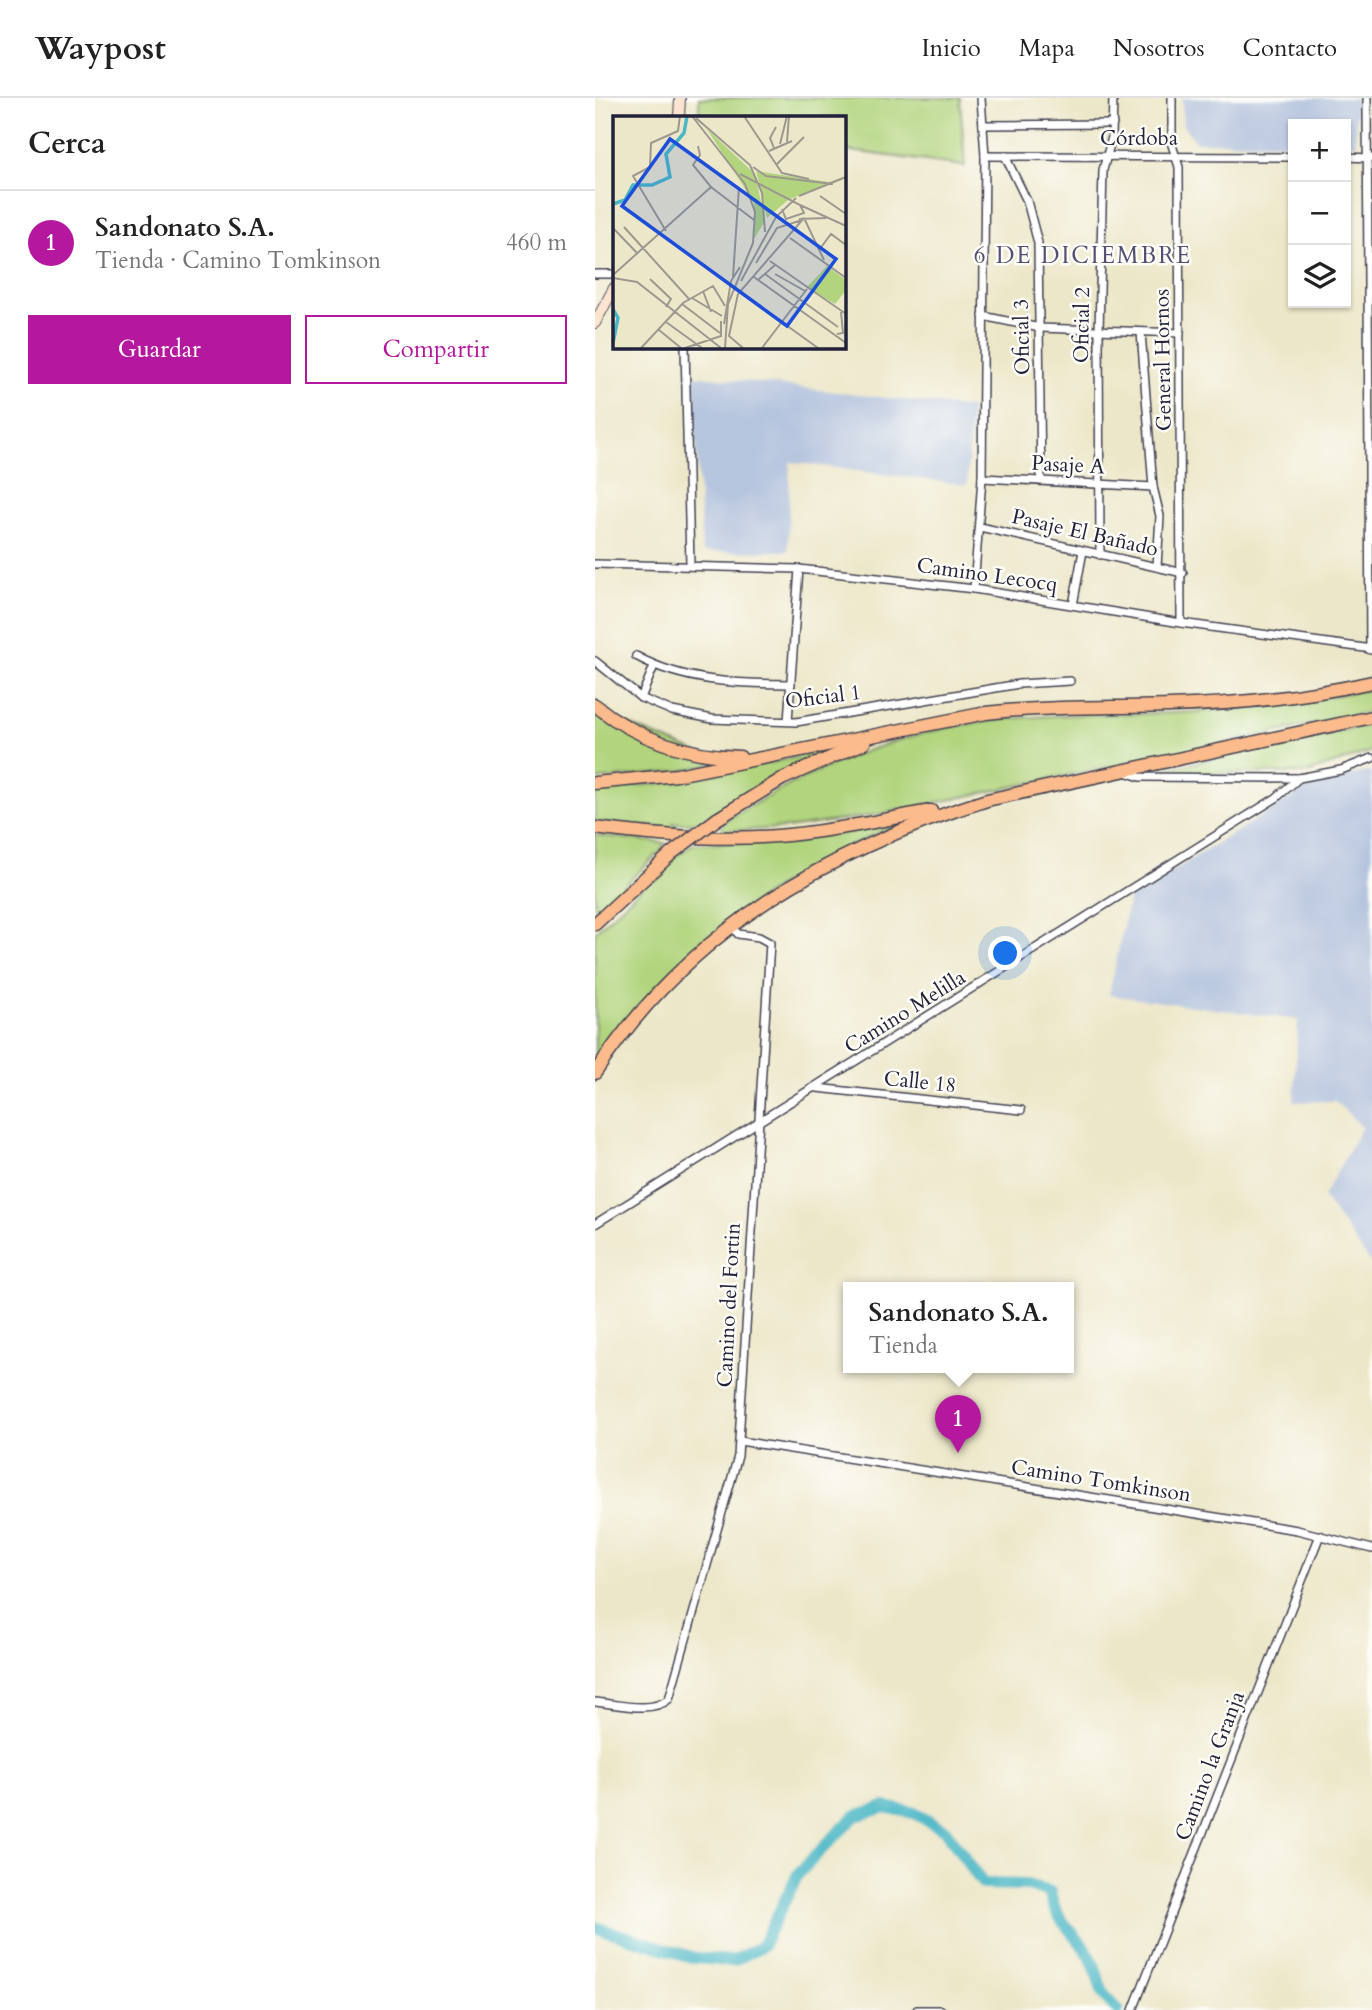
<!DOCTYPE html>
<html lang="es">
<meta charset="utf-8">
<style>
:root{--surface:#fff;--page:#f6f6f6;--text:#222;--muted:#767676;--line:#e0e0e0;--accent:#b5179e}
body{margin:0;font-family:Cardo,serif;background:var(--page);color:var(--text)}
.controls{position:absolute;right:21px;top:21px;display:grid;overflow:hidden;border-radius:0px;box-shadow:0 2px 5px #0004}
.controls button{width:63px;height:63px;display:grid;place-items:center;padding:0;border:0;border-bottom:2px solid var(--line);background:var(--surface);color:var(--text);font:35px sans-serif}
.you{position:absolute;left:411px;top:856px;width:24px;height:24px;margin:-18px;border:5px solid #fff;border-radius:50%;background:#1a73e8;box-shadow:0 0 0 10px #1a73e833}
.badge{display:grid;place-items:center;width:46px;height:46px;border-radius:50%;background:var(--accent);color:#fff;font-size:23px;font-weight:700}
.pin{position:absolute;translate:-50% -58px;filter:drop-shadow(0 2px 4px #0008)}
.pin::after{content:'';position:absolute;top:37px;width:24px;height:21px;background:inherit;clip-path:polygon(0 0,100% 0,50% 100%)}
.popup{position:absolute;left:248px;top:1184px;width:231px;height:91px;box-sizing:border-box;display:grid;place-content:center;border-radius:0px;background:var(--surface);filter:drop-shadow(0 2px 5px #0005);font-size:23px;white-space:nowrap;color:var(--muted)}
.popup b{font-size:26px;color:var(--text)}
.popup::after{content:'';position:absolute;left:50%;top:100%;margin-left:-14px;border:14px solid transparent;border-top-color:var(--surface)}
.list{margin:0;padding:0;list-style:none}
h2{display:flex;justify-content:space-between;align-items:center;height:91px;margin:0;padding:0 28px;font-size:30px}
h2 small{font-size:23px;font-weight:400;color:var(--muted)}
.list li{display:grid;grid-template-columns:46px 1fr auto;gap:21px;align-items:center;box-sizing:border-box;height:105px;padding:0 28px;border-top:2px solid var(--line)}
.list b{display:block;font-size:26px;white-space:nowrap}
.list p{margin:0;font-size:23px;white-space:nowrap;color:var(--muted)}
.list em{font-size:23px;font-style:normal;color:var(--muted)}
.actions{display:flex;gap:14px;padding:21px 28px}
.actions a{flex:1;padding:16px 0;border:2px solid var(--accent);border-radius:0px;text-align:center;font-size:24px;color:var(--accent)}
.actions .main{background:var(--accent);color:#fff}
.icon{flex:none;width:38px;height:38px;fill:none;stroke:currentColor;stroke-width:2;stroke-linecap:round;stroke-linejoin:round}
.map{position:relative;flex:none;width:777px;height:1912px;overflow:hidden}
header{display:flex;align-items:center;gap:42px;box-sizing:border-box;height:98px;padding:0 35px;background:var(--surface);border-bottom:2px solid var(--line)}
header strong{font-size:33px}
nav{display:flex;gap:38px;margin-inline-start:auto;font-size:24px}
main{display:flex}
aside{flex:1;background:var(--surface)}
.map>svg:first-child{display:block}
.industrial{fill:#b6c5de}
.green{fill:#b1d47d;stroke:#6a7b5c;stroke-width:2}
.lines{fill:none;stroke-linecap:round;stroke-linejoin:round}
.river{stroke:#4bb7c6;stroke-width:12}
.street-casing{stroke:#404050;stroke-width:10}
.secondary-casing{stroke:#404050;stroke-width:12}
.highway-casing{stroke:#404050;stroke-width:15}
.street{stroke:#fff;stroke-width:7}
.secondary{stroke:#fde4d1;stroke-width:10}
.highway{stroke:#fbbb8c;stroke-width:12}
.highway-bridge-casing{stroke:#404050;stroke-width:15;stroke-linecap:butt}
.highway-bridge{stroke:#fbbb8c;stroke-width:12}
.labels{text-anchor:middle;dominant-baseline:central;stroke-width:5;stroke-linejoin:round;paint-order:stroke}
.street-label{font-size:21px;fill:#22223b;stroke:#fdfcf7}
.neighbourhood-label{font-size:23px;letter-spacing:2px;fill:#545075;stroke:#fdfcf7}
.inset-river{fill:none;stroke:#4bb7c6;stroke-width:3.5}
.inset-road{fill:none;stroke:#9c9890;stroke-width:2}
.view{fill:#1d4ed8;fill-opacity:0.15;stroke:#1d4ed8;stroke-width:3.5}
.inset-edge{fill:none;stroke:#22223b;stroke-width:3.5}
</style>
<header>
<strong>Waypost</strong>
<nav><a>Inicio</a><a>Mapa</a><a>Nosotros</a><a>Contacto</a></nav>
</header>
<main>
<aside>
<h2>Cerca<small></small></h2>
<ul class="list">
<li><span class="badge">1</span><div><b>Sandonato S.A.</b><p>Tienda · Camino Tomkinson</p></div><em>460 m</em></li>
</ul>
<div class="actions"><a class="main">Guardar</a><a>Compartir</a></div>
</aside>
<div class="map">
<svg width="777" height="1912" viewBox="0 0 777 1912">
<rect width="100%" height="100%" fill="#fdfcf7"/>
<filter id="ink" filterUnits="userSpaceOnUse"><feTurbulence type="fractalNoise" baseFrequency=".0143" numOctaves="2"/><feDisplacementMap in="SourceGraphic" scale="14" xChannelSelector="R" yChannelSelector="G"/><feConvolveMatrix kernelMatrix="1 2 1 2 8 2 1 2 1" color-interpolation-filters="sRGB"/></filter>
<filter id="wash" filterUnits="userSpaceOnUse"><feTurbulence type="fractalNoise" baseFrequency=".00686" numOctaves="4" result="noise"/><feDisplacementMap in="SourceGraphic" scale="28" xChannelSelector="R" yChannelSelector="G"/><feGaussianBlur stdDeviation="1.57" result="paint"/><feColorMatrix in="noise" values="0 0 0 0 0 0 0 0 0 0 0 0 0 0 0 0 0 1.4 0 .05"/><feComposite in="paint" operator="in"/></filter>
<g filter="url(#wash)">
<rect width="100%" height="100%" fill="#ede7c9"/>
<g class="industrial">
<path d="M587 0H761V46H751V26H698V45L601 44 588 27Z"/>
<path d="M98 277 376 310 372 387 195 364 193 453 107 454Z"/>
<path d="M777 673V1167L728 1099 767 1029 740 1003 699 1004 703 922 514 897 534 800 720 685Z"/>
</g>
<g class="green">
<path d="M104 0H365L370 68 249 52 248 19H104Z"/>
<path d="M777 591V613L744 621 281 717 192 730 127 733 128 724 142 716C205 679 270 648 342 632 420 615 498 617 576 615 644 613 710 603 777 591Z"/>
<path d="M0 613 125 664 85 673 0 682Z"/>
<path d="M777 626V653L712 675H553Z"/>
<path d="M234 653 165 686 103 725H77L84 731 0 724V692L78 684Z"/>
<path d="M303 727C180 776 76 857 0 965V834L78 760 98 746 184 744Z"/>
<path d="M0 737 70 745 66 753 0 815Z"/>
</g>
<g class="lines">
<path class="river" d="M0 1829 100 1860 138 1863 167 1848 203 1776 225 1753 260 1718 290 1709 319 1715 350 1732 388 1786 432 1787 455 1794C460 1826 486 1837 498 1864 507 1886 502 1894 523 1912"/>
</g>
</g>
<g filter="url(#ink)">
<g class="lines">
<g class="street-casing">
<g id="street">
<path d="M577 0V47L584 69 586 525"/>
<path d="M772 0 775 552"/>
<path d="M388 27 518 26"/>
<path d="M390 58 698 59"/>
<path d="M410 58 432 103 443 145 446 383"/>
<path d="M751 59 775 60"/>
<path d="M0 176H19"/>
<path d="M388 218 445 230 585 235"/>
<path d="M546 234 558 389 565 418 562 469"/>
<path d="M90 248 95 467"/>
<path d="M387 380 558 389"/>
<path d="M385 429 588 475"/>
<path d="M505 457 504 233 508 72 517 39 518 0"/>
<path d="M0 466 204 471 379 491 586 525 777 551"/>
<path d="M379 491 387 380 390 58 386 0"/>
<path d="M478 507 488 453"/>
<path d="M41 558C88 584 144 586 196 586"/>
<path d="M0 563 46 600 77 613 117 621 201 624 424 586 475 583"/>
<path d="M46 600 59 568"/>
<path d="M193 623 204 471"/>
<path d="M530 674 545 679 704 680 746 672 777 660"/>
<path d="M222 990 426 1012"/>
<path d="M0 1126 681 700 704 680"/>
<path d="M145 1343 702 1432 777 1451"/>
<path d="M0 1604C22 1606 56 1616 74 1601L143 1358 175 845 164 839 143 836 137 828"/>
<path d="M322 1912H346"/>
<path d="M538 1912 725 1437"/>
</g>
</g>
<g class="secondary-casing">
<g id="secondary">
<path d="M84 19 85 0"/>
<path d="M0 225 19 190"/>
</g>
</g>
<g class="highway-casing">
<g id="highway">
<path d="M0 607C40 640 92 658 145 659"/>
<path d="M0 685 82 677 391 615C452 608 512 610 574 608 641 606 711 599 777 584"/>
<path d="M122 721 187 681 269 645"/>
<path d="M0 730C61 738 121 743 182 738 234 734 286 722 336 713"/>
<path d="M0 826 77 755"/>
<path d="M0 975C93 833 234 751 392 702L777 619"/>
</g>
</g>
<use href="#street" class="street"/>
<use href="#secondary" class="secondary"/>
<use href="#highway" class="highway"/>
<g class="highway-bridge-casing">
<path id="highway-bridge" d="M77 755 122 721"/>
</g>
<use href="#highway-bridge" class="highway-bridge"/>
</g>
</g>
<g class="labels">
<g class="street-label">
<text x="544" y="40">Córdoba</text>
<text transform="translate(487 227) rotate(-89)">Oficial 2</text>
<text transform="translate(427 239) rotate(-91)">Oficial 3</text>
<text transform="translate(568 262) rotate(-91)">General Hornos</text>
<text transform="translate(473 367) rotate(3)">Pasaje A</text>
<text transform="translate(490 435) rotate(13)">Pasaje El Bañado</text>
<text transform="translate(392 477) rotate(8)">Camino Lecocq</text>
<text transform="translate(228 599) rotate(-7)">Oficial 1</text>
<text transform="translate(310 914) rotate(-32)">Camino Melilla</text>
<text transform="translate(325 984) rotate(6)">Calle 18</text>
<text transform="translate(134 1207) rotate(-87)">Camino del Fortin</text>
<text transform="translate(506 1383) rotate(9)">Camino Tomkinson</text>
<text transform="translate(615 1668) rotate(-69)">Camino la Granja</text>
</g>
<g class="neighbourhood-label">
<text x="488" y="157">6 DE DICIEMBRE</text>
</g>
</g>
<g transform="translate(18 18)">
<rect width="233" height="233" fill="#ede7c9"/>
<path d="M94 13 142 58 152 105 141 123V87ZM143 55 216 66 233 60 175 84 154 102ZM214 150 233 164V174L222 188 194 171Z" fill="#b1d47d"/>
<path class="inset-river" d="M0 88 12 84 20 69H39L57 61 53 38 71 17 74 0M0 193 5 202 0 227"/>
<path class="inset-road" d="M79 0 132 68 142 96 140 127 115 188 112 232M131 0 169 57 196 63M83 2 137 49 149 77 152 116M174 26 176 0M167 28 174 0M85 30 87 39 80 49 98 71 141 104M161 32 157 22 163 11M156 35 179 25M164 48 191 21M140 51 153 60 220 68M127 58 187 89 191 97 173 103 169 93M186 80 233 61M207 80 233 98M187 89 233 110M191 102 211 144M186 103 213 102M11 111 76 183M0 112 25 138M53 115 20 60 37 51 38 27 65 15 67 0M177 122 233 162M206 134 218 118 233 129M157 145 233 198M143 147 164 112 189 104M152 158 225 211M162 158 192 175M0 159 98 71M120 161 126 71M141 161 233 227M0 162 24 166 108 232M37 163 58 183 53 191M145 164 162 149M128 165 163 101 183 82M90 175 98 196M127 176 205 232M79 182 109 200M69 188 107 217M53 206 89 232M111 208 118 165 127 151M46 214 68 232M224 218 230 217 228 196M28 232 70 187 100 170 112 190M72 232 108 220V205M130 232 116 220 125 178 191 102M149 232 194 173"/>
<path class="view" d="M57 23 223 143 174 210 9 90Z"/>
<rect width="233" height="233" class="inset-edge"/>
</g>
</svg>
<div class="controls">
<button>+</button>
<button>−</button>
<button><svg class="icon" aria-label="layers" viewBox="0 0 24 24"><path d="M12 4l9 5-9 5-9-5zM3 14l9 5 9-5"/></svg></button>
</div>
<div class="you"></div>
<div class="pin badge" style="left:363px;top:1355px">1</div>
<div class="popup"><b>Sandonato S.A.</b>Tienda</div>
</div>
</main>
